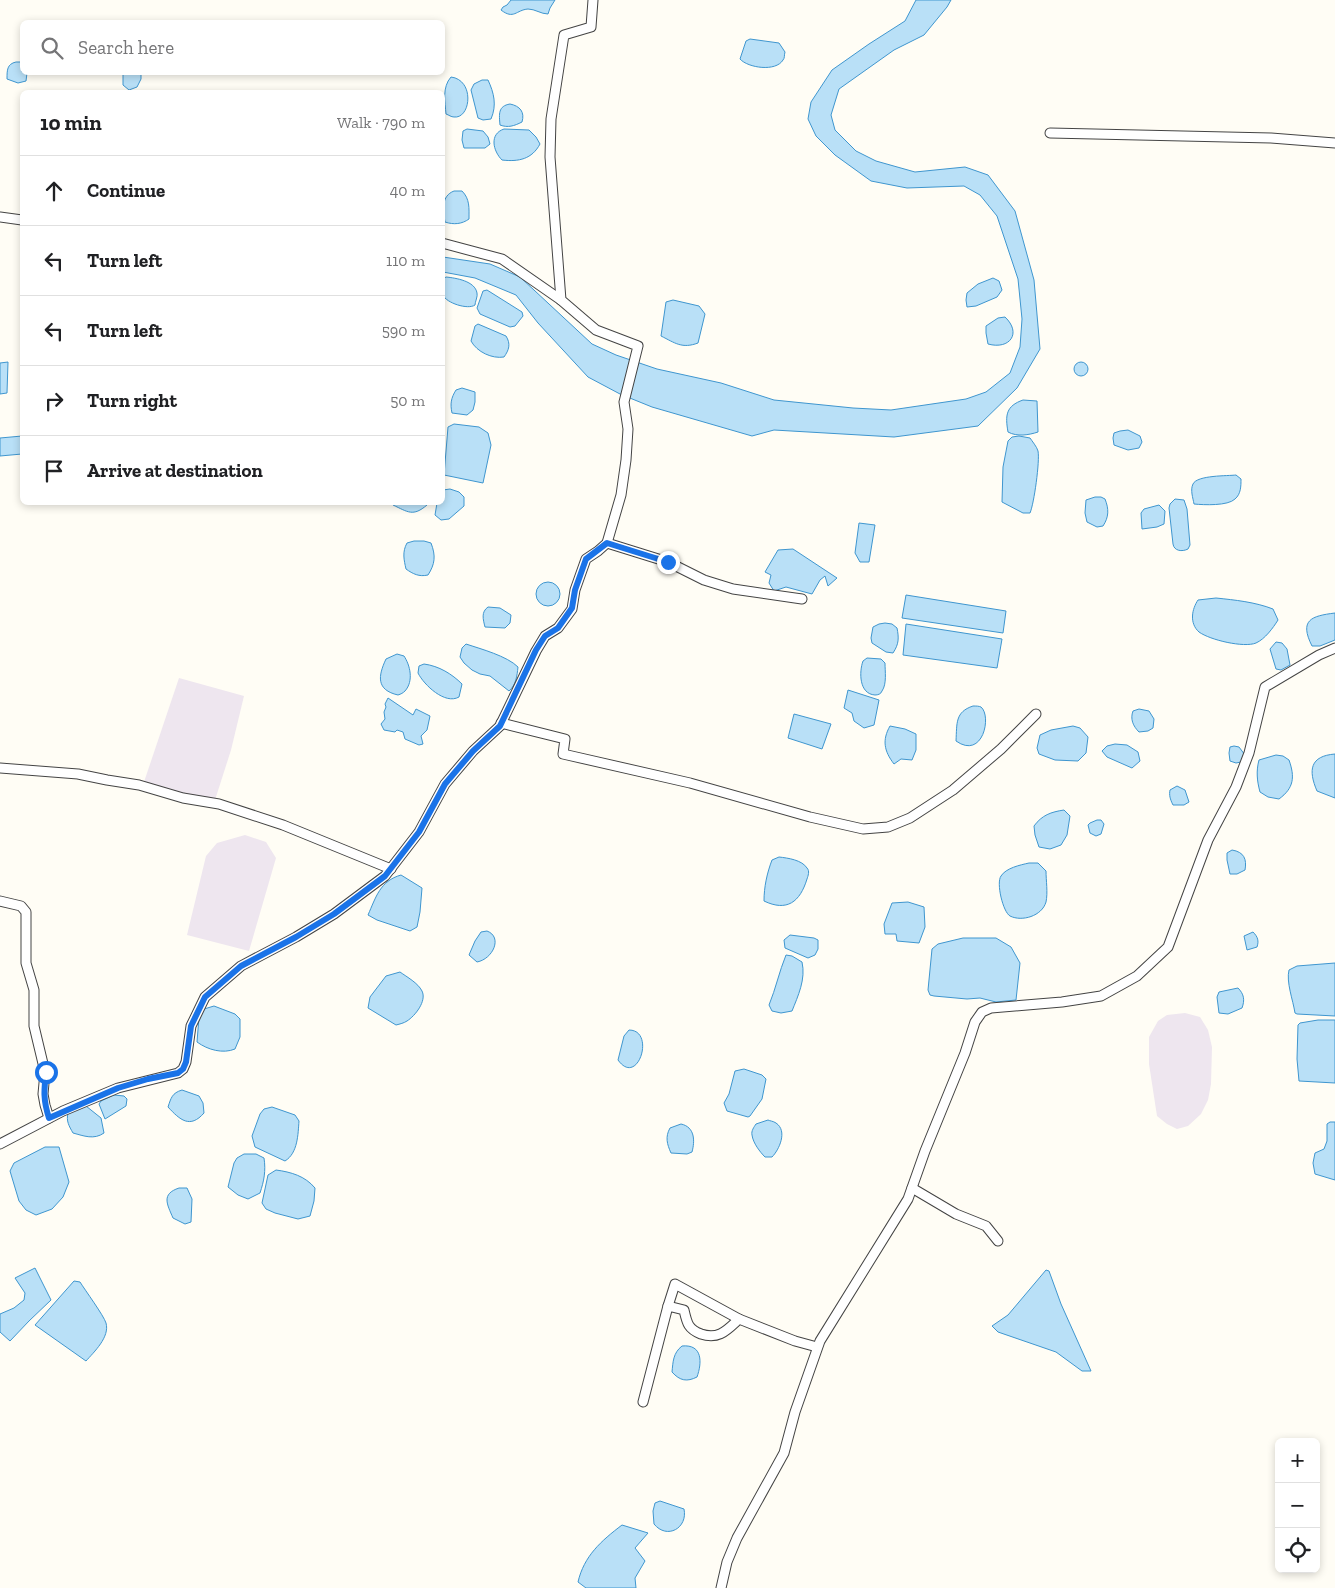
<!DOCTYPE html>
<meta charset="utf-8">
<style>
:root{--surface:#fff;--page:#f2f2f2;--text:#202124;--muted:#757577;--line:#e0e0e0}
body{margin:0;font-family:"Zilla Slab",serif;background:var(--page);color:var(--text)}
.controls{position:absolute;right:15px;bottom:15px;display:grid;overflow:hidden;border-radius:8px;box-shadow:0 2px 8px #0003}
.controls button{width:45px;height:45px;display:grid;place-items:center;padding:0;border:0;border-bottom:1px solid var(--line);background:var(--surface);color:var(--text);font:25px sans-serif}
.stop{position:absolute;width:15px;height:15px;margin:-11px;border:4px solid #1a73e8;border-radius:50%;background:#fff}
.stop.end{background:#1a73e8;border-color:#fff;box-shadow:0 1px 5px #0008}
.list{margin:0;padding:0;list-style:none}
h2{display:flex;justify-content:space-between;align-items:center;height:65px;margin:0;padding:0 20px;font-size:21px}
h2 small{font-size:16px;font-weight:400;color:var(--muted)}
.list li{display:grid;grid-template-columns:32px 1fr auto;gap:15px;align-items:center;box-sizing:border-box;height:70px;padding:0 20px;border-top:1px solid var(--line)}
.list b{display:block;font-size:19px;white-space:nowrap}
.list em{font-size:16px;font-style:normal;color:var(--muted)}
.icon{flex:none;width:28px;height:28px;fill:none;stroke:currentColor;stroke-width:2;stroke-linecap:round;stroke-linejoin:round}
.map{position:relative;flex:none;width:1335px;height:1588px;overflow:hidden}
.search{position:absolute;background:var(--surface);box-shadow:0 2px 8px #0003;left:20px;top:20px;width:425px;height:55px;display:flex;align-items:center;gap:12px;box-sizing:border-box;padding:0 18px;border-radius:8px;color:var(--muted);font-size:19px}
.panel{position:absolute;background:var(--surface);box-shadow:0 2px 8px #0003;left:20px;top:90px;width:425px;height:415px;border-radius:8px}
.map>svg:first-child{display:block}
.industrial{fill:#eee6ef}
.water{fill:#b9e0f7;stroke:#3f96cf}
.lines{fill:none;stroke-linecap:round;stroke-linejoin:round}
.minor-casing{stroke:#444;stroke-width:11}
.minor{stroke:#fff;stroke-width:9}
.route{stroke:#1a73e8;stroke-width:6}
</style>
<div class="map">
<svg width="1335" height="1588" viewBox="0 0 1335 1588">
<rect width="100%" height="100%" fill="#fffdf5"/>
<g class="industrial">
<path d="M179 678 244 696 231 750 215 800 177 794 144 782Z"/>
<path d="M245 835 266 842 276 858 249 951 187 935 206 856 217 843Z"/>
<path d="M1185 1013 1200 1017 1208 1030 1212 1047 1211 1084 1208 1100 1201 1114 1188 1126 1177 1129 1167 1124 1157 1116 1149 1064V1037L1158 1021 1167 1015Z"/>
</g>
<g class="water">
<path d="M511 0H555L550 8 548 14C541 14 535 9 528 9 516 10 514 20 501 10L503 7 507 5Z"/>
<path d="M916 0H951L947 7 924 35 894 50 839 89 831 115 835 130 856 151 876 161 915 172 965 167 988 175 1015 211 1034 280 1040 349 1017 388 978 426 894 437 774 430 752 436 652 407 620 394 588 377 538 323 516 295 475 278 443 272V257L490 264 520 277 592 344 616 355 657 369 721 383 774 400 853 408 891 410 966 399 986 392 1010 373 1020 347 1022 319 1018 279 997 216 980 195 964 186 907 188 871 181 835 155 816 136 808 119 811 102 832 70 869 44 905 21Z"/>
<path d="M750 39 779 43 785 52C784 55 785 58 783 60 776 72 748 68 740 59L746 41Z"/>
<path d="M16 62H22V72L27 73 26 81 18 83 7 79C7 70 7 64 16 62Z"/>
<path d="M123 73H141V79L137 87 129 90 123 85Z"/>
<path d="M451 77C475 80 471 119 454 117 451 117 449 115 446 114 445 102 442 87 451 77Z"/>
<path d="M482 80H488C494 93 497 105 491 119L483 120 478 118 471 90 474 84Z"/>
<path d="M510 104C520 106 525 112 522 122 514 126 508 128 500 125 499 114 498 106 510 104Z"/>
<path d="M467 129 483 131 488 137 490 144 485 148H464L462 140 463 131Z"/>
<path d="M504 129 529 130 536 137 540 144C532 159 519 162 502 160 493 151 489 134 504 129Z"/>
<path d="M454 191H462C470 199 469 208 469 219 462 224 454 225 445 222 443 210 441 196 454 191Z"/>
<path d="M446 277C456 278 475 281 477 293 478 296 475 302 475 305 468 310 446 303 443 295 441 290 442 284 443 279Z"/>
<path d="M993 278 999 281 1002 290 997 297 976 306 967 307 966 300 967 293 978 284Z"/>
<path d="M487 290 522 312 523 316 515 326 510 327 480 314 477 308 483 291Z"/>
<path d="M673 300 699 306 705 314 698 343C682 349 675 343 661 336L666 302Z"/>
<path d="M1005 317C1022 333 1010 350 988 344L986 333V326L998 318Z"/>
<path d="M478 324 506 336C511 344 509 350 504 357 492 359 477 352 471 341L475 326Z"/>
<circle cx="1081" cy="369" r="7"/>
<path d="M8 362 7 393 0 394V363Z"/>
<path d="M462 388 475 392V402L473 410 467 415 452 413C450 404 451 398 456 390Z"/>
<path d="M1023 400 1037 401 1038 432C1029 435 1017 437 1008 432 1005 415 1006 406 1023 400Z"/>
<path d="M454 424 479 427 488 433 491 445 483 483 444 475 448 427Z"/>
<path d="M1128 430 1140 436 1142 442 1139 448 1128 450 1114 445 1113 438 1114 433 1120 431Z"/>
<path d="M22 436V454L0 456V438Z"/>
<path d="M1019 436 1030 438C1032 441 1037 447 1038 451 1040 461 1034 504 1030 513H1023L1002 502 1003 467 1008 441 1012 437Z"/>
<path d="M1236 475 1241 479C1241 486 1241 494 1235 499 1228 506 1204 505 1194 504 1193 498 1190 490 1193 484 1197 475 1228 476 1236 475Z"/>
<path d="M450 489 459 492 464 497V506L449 519 441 520 435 515 437 503 442 502 443 490Z"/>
<path d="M1095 497H1101L1105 499C1109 509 1109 517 1103 526L1097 527 1087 522 1085 513 1086 500Z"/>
<path d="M1175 499 1184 500 1187 509 1190 545 1188 549C1182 552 1174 551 1173 544L1169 508 1170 504Z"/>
<path d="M392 503H427V505C413 517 408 512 393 505Z"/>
<path d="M1159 505 1165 511 1164 524 1157 527 1142 529 1141 513 1144 509Z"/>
<path d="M859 523 875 525 869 562H860L855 553Z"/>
<path d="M414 541H424L431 543C436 556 435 564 428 575 419 577 413 574 406 569 404 560 402 552 407 543Z"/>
<path d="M793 549 837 578 828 586 825 576 820 580 812 594 786 587 774 591 769 583 771 575 765 572 778 550Z"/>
<circle cx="548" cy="594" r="12"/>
<path d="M906 595 1006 611 1003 633 902 618Z"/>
<path d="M1216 598C1235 600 1255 602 1273 609L1278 620C1273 628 1265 639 1256 643 1244 648 1210 640 1199 632 1189 623 1192 609 1198 600Z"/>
<path d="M488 607 500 608 511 615 510 623 505 628 485 627C483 619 481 612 488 607Z"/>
<path d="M1335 613V640L1320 646H1312C1299 620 1311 616 1335 613Z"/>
<path d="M885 623 892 624 897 628C899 638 899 644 893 653L886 652 872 643 871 638 873 627 879 624Z"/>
<path d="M906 624 1002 639 997 668 903 655Z"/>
<path d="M1276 642 1282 643 1287 649 1290 665 1281 670 1276 669 1270 649Z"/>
<path d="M466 644C481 649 507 656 518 667 517 676 516 685 509 691L490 676 480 674 472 670 464 663 460 657 462 648Z"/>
<path d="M397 654 404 656C410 665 414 681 405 691 403 693 401 694 398 695 376 690 378 676 386 659Z"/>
<path d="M867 658 881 659 885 663C885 671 887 684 882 691 881 694 878 695 875 695 859 694 859 672 863 661Z"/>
<path d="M424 664C439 666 452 674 462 684L459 697C445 705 424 685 418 673L419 666Z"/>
<path d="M848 690 879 700 874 725 864 728 854 721 852 713 844 708Z"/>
<path d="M388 698 413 715 416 709 430 716 427 730 421 736 423 744 419 745 405 739 403 732 397 730 395 732 384 730 381 724 385 719 384 712 386 707 385 704Z"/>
<path d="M973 706C976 706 979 706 981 707 992 716 983 760 956 741 957 723 955 712 973 706Z"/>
<path d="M1139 709 1149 711 1154 719 1153 728 1148 731 1139 732C1133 726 1130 719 1133 711Z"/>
<path d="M794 714 831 724 822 749 788 738Z"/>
<path d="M890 726 905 729 916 734V750L912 760 901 759 894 764C884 751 882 740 890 726Z"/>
<path d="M1073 726 1080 728 1088 737 1086 753 1078 761 1055 760 1039 754 1037 748 1040 735 1051 730Z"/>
<path d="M1115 744 1127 745 1138 752 1140 761 1132 768 1107 757 1102 751 1107 746Z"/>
<path d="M1234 746 1239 747 1245 755 1241 762 1236 763 1230 761 1229 753 1230 747Z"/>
<path d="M1335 754V798L1317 791C1308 770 1310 756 1335 754Z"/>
<path d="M1276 755 1283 756 1289 760C1295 777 1294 788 1279 799L1268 797 1260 792C1257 781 1256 771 1259 760Z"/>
<path d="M1177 786 1185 790 1189 802 1184 805H1173C1170 799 1169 795 1170 790Z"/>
<path d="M1064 810 1070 816 1067 835 1061 845 1050 849 1039 847 1035 835 1034 826C1042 815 1051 812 1064 810Z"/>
<path d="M1097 820H1101L1104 824 1101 834 1096 836 1090 833 1088 825 1090 823Z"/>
<path d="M1232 850C1244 852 1247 859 1245 870L1237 874H1230L1227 860V853Z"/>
<path d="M779 857C788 858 802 860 807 868 810 871 808 876 807 879 800 902 787 912 764 901 764 887 767 873 772 860Z"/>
<path d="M1029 863H1038L1046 871C1046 880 1048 893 1046 902 1042 916 1022 922 1010 916 1003 912 996 883 1001 876 1006 868 1020 865 1029 863Z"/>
<path d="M401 875 422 888 420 912 417 927 410 931 377 920 368 915C376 897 380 881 401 875Z"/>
<path d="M908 902 924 907 925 927 919 943 897 941 896 934H885L884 924 892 903Z"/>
<path d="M487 931C503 937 493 959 477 962L469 955 475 941 481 932Z"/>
<path d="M1253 932C1258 937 1259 941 1257 947L1247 950 1244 936Z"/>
<path d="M790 935 814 938 818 940V949L815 955 808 958 785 948 784 940Z"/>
<path d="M963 938H996L1011 947 1020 963 1016 1000 996 1002 980 998 967 999 934 996 930 995 928 990 932 949 938 944Z"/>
<path d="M786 955 792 956 802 962C806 979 798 996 792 1011L781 1013 772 1011 769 1005C776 988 779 972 786 955Z"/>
<path d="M1335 963V1016L1297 1014 1295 1013C1293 1000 1286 982 1289 970L1297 966Z"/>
<path d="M400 972C407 977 418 983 422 991 427 1001 415 1016 407 1021 404 1023 400 1024 396 1025L368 1008 370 997 386 976Z"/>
<path d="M1238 988C1244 994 1245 1000 1242 1008L1228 1014 1219 1013 1217 997 1219 992Z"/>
<path d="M214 1006 235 1014 240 1019V1037L235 1049C223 1054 208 1050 197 1042L199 1017 204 1009Z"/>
<path d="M1318 1020H1335V1083L1299 1081 1297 1059 1298 1025 1300 1023Z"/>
<path d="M629 1030C656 1030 638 1088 618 1060L624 1036Z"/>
<path d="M744 1069 762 1075 766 1079 762 1099 750 1116 748 1117 727 1111 724 1103 729 1094 735 1071Z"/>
<path d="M182 1090 199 1096 203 1103 204 1113C190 1129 180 1120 168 1107 171 1098 172 1093 182 1090Z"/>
<path d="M114 1095 124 1096 127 1099 126 1106 105 1119 99 1104 101 1101Z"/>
<path d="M86 1106 101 1118 104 1133C94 1140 84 1136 73 1133 69 1126 66 1121 68 1113Z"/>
<path d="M272 1107 295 1115 299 1121C298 1134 298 1153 285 1161L255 1147 252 1136 260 1114 264 1109Z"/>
<path d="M768 1120C770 1121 773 1121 776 1123 788 1131 779 1150 772 1157H765C760 1152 753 1143 752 1135 751 1131 754 1127 756 1124Z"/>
<path d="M1330 1122H1335V1180L1315 1174 1313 1163 1315 1153 1324 1149 1327 1141V1124Z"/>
<path d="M681 1124C695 1127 695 1141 692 1152L687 1154 671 1153C667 1144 665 1137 670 1128Z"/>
<path d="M45 1147H59L69 1182 63 1197 52 1209 36 1215 26 1210 19 1201 10 1171 14 1163Z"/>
<path d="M244 1154H256L264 1158C266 1171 264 1181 260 1193L248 1199 238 1195 228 1187 234 1163 237 1158Z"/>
<path d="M276 1170C291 1172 305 1176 315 1188L314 1201 310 1216 298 1219 275 1213 266 1209 262 1203 268 1175Z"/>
<path d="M179 1188H187L192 1199 191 1222 185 1224 173 1218C167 1204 161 1194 179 1188Z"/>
<path d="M35 1268 51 1300 29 1321 10 1341 0 1332V1314L14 1308 24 1300 25 1293 15 1278Z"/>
<path d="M1046 1270 1049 1271 1061 1304 1091 1371H1082L1056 1352 998 1332 992 1326 1008 1315Z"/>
<path d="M74 1281 80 1282C85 1290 104 1316 106 1323 110 1337 94 1352 86 1361L35 1325Z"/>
<path d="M682 1346C703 1344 702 1363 697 1377 687 1382 680 1381 672 1372 673 1362 673 1353 682 1346Z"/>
<path d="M660 1501 684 1509C688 1528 667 1540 654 1524L653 1511 655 1503Z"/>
<path d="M622 1525 648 1533 635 1548 645 1561 635 1578 636 1588H586L578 1582C584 1556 601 1541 622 1525Z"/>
</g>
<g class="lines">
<g class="minor-casing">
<g id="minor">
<path d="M1050 133 1271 138 1335 143"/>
<path d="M0 217 22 220"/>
<path d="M442 243 502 259 561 300"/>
<path d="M607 543 668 562 704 580 733 589 802 599"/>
<path d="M501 723 565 739 563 754 690 783 810 817 863 829 888 827 910 818 953 790 1001 749 1036 714"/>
<path d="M0 768 78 774 107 780 139 785 183 798 219 804 283 825 391 869"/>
<path d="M0 901 21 906 26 912V963L34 990V1026L45 1072 43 1094 45 1105 49 1118"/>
<path d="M0 1144 63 1111 118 1088 178 1073 183 1069 186 1062 191 1026 205 997 241 966 296 937 334 914 385 876 419 832 445 784 473 751 500 726 536 651 545 636 558 628 572 609 575 590 586 559 598 551 607 543 621 495 626 460 628 429 624 402 638 346 596 330 561 300 550 157 551 119 564 35 591 27 593 0"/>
<path d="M912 1188 956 1214 986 1226 998 1241"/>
<path d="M668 1306 675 1284 739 1319"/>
<path d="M643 1402 668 1306 684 1310C687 1323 688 1329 701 1334 719 1340 727 1330 739 1319L795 1341 817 1347"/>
<path d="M721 1588 727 1562 737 1538 784 1453 795 1412 820 1341 908 1199 925 1151 965 1053 975 1022 982 1012 991 1008 1062 1002 1101 996 1137 976 1168 947 1208 840 1236 787 1249 753 1265 687 1319 655 1335 648"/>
</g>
</g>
<use href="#minor" class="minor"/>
</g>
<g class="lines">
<path class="route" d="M46 1072C44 1090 43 1100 49 1118L118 1088 148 1079 178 1073 183 1069 186 1062 191 1026 205 997 241 966 296 937 334 914 385 876 419 832 445 784 473 751 500 726 536 650 545 636 558 628 572 608 575 590 586 559 607 543 668 562"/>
</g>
</svg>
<div class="controls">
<button>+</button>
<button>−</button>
<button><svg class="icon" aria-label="locate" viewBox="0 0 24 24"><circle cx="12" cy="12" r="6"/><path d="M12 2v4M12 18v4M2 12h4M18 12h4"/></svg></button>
</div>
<div class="stop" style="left:46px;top:1072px"></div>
<div class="stop end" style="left:668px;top:562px"></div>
<div class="search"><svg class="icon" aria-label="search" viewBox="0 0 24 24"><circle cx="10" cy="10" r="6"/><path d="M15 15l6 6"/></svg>Search here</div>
<section class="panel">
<h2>10 min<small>Walk · 790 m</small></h2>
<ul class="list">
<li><svg class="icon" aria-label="ahead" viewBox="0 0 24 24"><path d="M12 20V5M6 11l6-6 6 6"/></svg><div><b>Continue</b></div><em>40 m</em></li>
<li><svg class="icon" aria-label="left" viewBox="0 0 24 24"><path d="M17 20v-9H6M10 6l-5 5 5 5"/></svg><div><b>Turn left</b></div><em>110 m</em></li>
<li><svg class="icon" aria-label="left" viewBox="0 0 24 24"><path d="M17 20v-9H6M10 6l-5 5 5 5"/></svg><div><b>Turn left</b></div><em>590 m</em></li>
<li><svg class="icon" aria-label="right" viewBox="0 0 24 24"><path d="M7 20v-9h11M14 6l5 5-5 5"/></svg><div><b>Turn right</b></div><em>50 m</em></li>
<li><svg class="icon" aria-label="arrive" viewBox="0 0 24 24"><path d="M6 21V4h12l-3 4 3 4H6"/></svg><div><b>Arrive at destination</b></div></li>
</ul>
</section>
</div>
